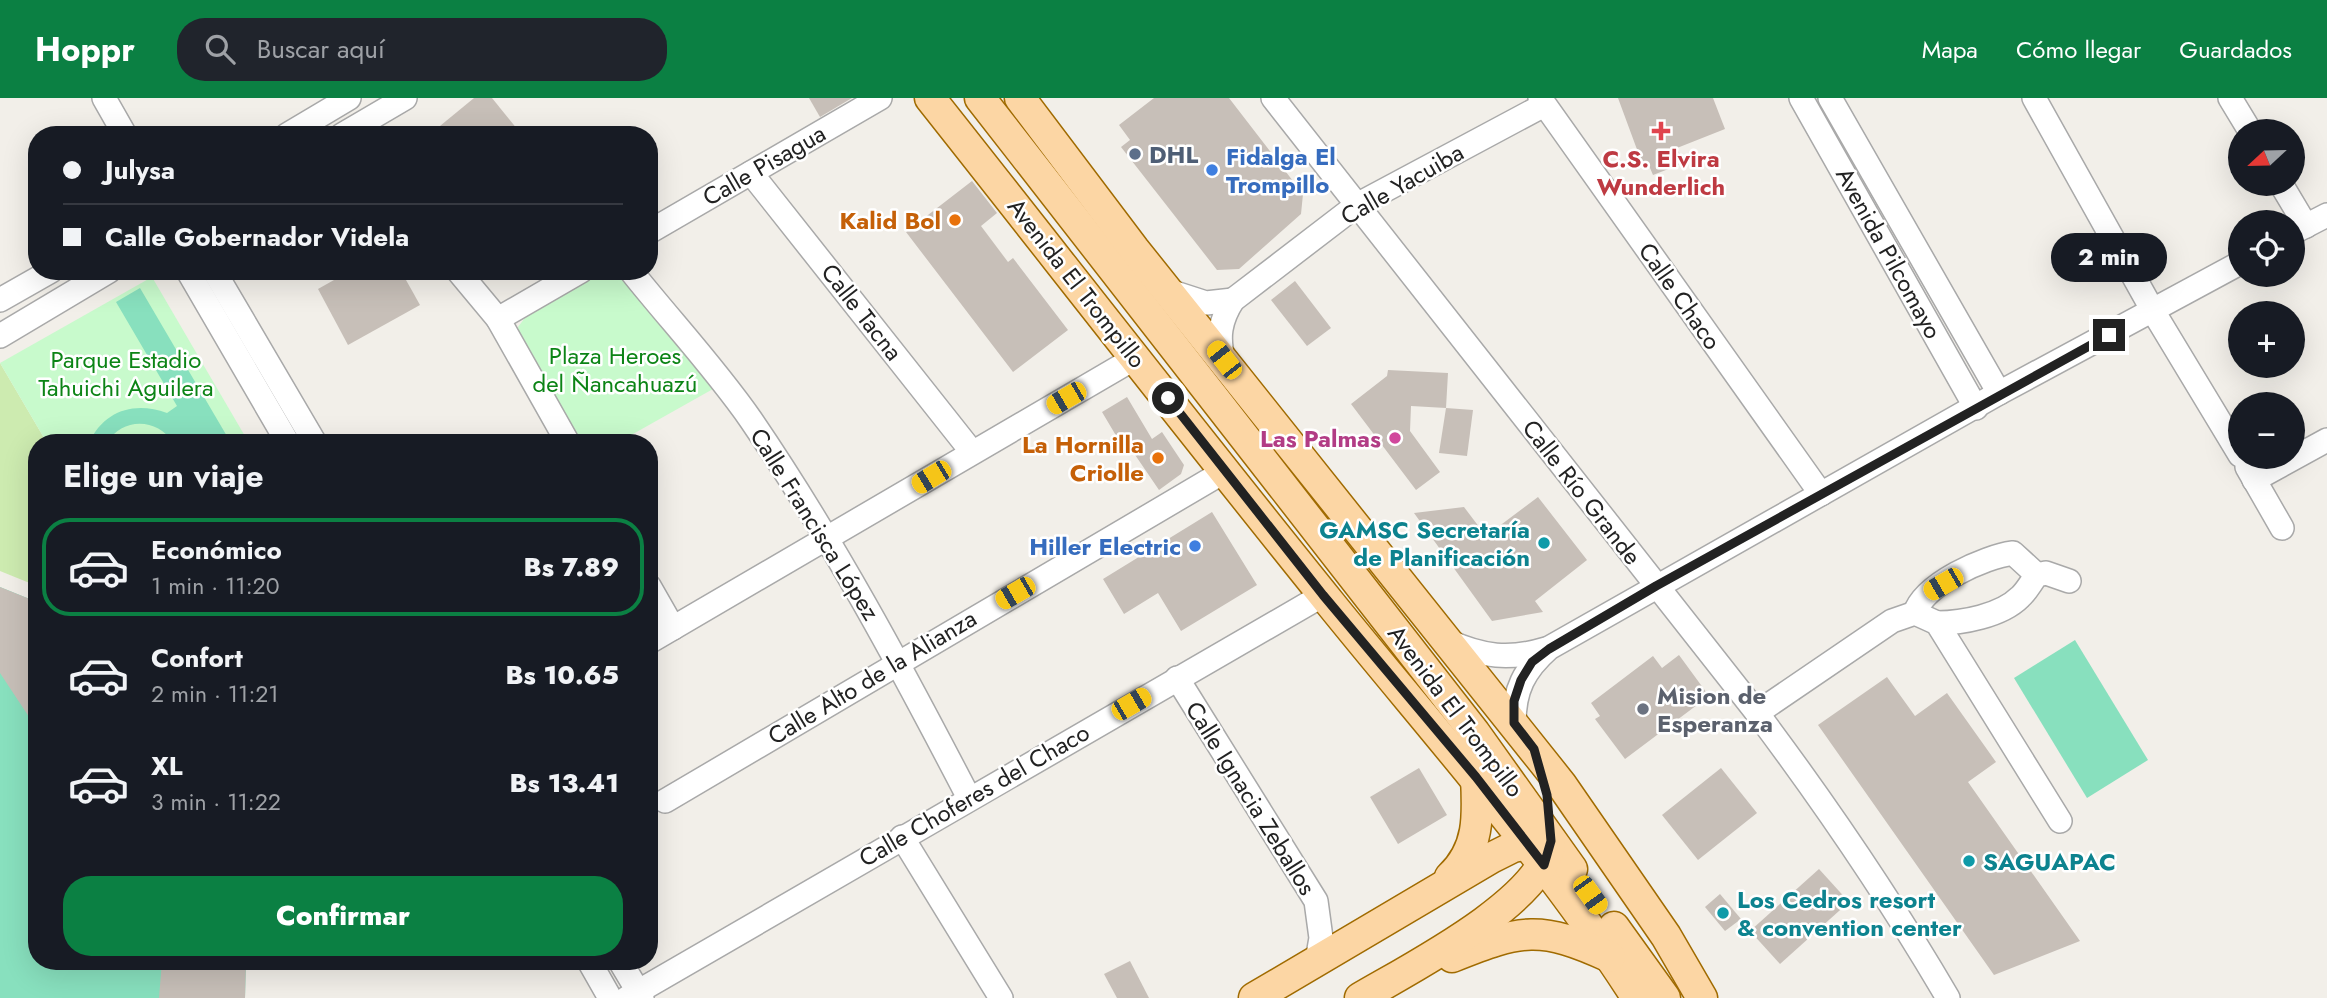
<!DOCTYPE html>
<html lang="es">
<head>
<meta charset="utf-8">
<style>
  body { margin:0; font-family:Jost,sans-serif; background:#20242c; color:#f1f3f6; height:100vh; display:flex; flex-direction:column; font-size:26px; white-space:nowrap }
  * { box-sizing:border-box; margin:0 }
  p { font-size:23px; color:#9ea1a6 }
  .icon { flex:none; width:38px; height:38px; fill:none; stroke:currentColor; stroke-width:2; stroke-linecap:round; stroke-linejoin:round }
  .map { position:relative; flex:1; overflow:hidden }
  .panel { position:absolute; left:28px; top:336px; width:630px; height:536px; display:flex; flex-direction:column; background:#171b24; border-radius:28px; box-shadow:0 7px 28px #0002 }
  .panel>* { flex:none }
  .top-card { position:absolute; left:28px; top:28px; width:630px; height:154px; border-radius:28px; box-shadow:0 7px 28px #0002; display:grid; align-content:center; height:154px; padding:0 35px; background:#171b24 }
  .needle { width:46px; rotate:248deg }
  .buttons { position:absolute; left:2228px; top:21px; display:grid; gap:14px }
  .buttons a { display:grid; place-items:center; width:77px; height:77px; border-radius:50%; background:#171b24; box-shadow:0 7px 28px #0002; font-size:35px }
  .end { position:absolute; width:32px; height:32px; margin:-16px; border:9px solid #222; background:#fff; box-shadow:0 0 0 4px #fff }
  .from { border-radius:50% }
  .bubble { position:absolute; height:49px; border-radius:24px; background:#171b24; box-shadow:0 7px 28px #0002; font-size:23px; font-weight:800; line-height:49px; text-align:center }
  .car { position:absolute; width:21px; height:42px; margin:-21px -10px; border-radius:9px; box-shadow:0 0 5px 2px #0007; background:linear-gradient(#f5c518 24%,#345 0 40%,#f5c518 0 76%,#345 0 86%,#f5c518 0) }
  .top-card b { display:flex; align-items:center; gap:24px; height:66px; font-size:26px }
  .top-card b+b { border-top:2px solid #363941 }
  .top-card i { width:18px; height:18px; background:#f1f3f6 }
  ul { padding:0; list-style:none }
  li { display:flex; align-items:center; gap:21px; height:98px; margin:0 14px 10px; padding:0 21px; border:4px solid transparent; border-radius:28px }
  li div { flex:1 }
  li b { display:block; font-size:26px }
  li em { font-style:normal; font-weight:800 }
  li.selected { border-color:#0b8043 }
  li>.icon { width:63px; height:63px; stroke-width:1.5 }
  h2 { padding:0 35px; font-size:32px; line-height:84px }
  .button { display:flex; gap:14px; margin-top:auto; padding:14px 35px }
  .button a { flex:1; height:80px; border-radius:28px; background:#0b8043; color:#fff; font-size:28px; font-weight:800; line-height:80px; text-align:center }
  header { display:flex; align-items:center; gap:42px; box-sizing:border-box; height:98px; padding:0 35px; background:#0b8043; color:#fff }
  header strong { font-size:33px }
  nav { display:flex; gap:38px; margin-inline-start:auto; font-size:24px }
  .search { width:490px; height:63px; background:#20242c; display:flex; align-items:center; gap:18px; box-sizing:border-box; padding:0 24px; border-radius:28px; color:#9ea1a6; font-size:26px }
  .map>svg:first-child { display:block }
  .grass { fill:#cdebb0 }
  .park { fill:#c8facc }
  .pitch { fill:#88e0be }
  .building { fill:#c7bfb8 }
  .lines { fill:none; stroke-linecap:round; stroke-linejoin:round }
  .minor-casing { stroke:#a9a9a9; stroke-width:26 }
  .major-casing { stroke:#a06b00; stroke-width:33 }
  .minor { stroke:#fff; stroke-width:23 }
  .major { stroke:#fcd6a4; stroke-width:30 }
  .route { stroke:#222; stroke-width:9 }
  .health-dot { fill:#e0444e; stroke:#fff; stroke-width:2.5 }
  .service-dot { fill:#5c6f8a; stroke:#fff; stroke-width:2.5 }
  .shop-dot { fill:#3f7fe0; stroke:#fff; stroke-width:2.5 }
  .food-dot { fill:#e8710a; stroke:#fff; stroke-width:2.5 }
  .hotel-dot { fill:#d1479c; stroke:#fff; stroke-width:2.5 }
  .culture-dot { fill:#0f9aa8; stroke:#fff; stroke-width:2.5 }
  .worship-dot { fill:#6b7280; stroke:#fff; stroke-width:2.5 }
  .labels { text-anchor:middle; dominant-baseline:central; stroke-width:5; stroke-linejoin:round; paint-order:stroke }
  .service-label { font-size:24px; font-weight:bold; fill:#4e5e75; stroke:#fff; text-anchor:start }
  .shop-label { font-size:24px; font-weight:bold; fill:#366cbe; stroke:#fff; text-anchor:start }
  .health-label { font-size:24px; font-weight:bold; fill:#be3a42; stroke:#fff }
  .street-label { font-size:24px; fill:#222; stroke:#fff }
  .food-label { font-size:24px; font-weight:bold; fill:#c56008; stroke:#fff; text-anchor:end }
  .park-label { font-size:24px; fill:#0c8416; stroke:#fff }
  .hotel-label { font-size:24px; font-weight:bold; fill:#b23c85; stroke:#fff; text-anchor:end }
  .culture-label { font-size:24px; font-weight:bold; fill:#0d838f; stroke:#fff; text-anchor:start }
  .worship-label { font-size:24px; font-weight:bold; fill:#5b616d; stroke:#fff; text-anchor:start }
</style>
</head>
<body>
<header>
<strong>Hoppr</strong>
<div class="search"><svg class="icon" aria-label="search" viewBox="0 0 24 24"><circle cx="10" cy="10" r="6"/><path d="M15 15l6 6"/></svg>Buscar aquí</div>
<nav><a>Mapa</a><a>Cómo llegar</a><a>Guardados</a></nav>
</header>
<div class="map">
<svg width="2327" height="900" viewBox="0 0 2327 900">
  <rect width="100%" height="100%" fill="#f2efe9"/>
  <path class="grass" d="M0 265 47 345H37V488L0 473Z"/>
  <g class="park">
    <path d="M605 173 626 175 713 291 617 345H583L521 244 518 229 527 217Z"/>
    <path d="M152 179 249 345H47L0 265Z"/>
  </g>
  <g class="pitch">
    <path d="M140 190 231 345H173C158 320 122 319 107 345H89C104 312 135 303 167 315L177 308 116 204Z"/>
    <path d="M0 489 37 504V863H246L245 900H0Z"/>
    <path d="M2075 542 2148 662 2087 700 2014 580Z"/>
  </g>
  <g class="building">
    <path d="M474 0H492L522 37H429Z"/>
    <path d="M809 0H852L820 19Z"/>
    <path d="M1154 0H1229L1303 96 1301 116 1239 171 1217 172 1121 49 1130 42 1119 27Z"/>
    <path d="M1618 0H1713L1725 31 1677 50 1684 65 1653 77 1647 63 1642 65Z"/>
    <path d="M972 83 997 115 981 128 1008 164 1013 160 1068 232 1013 274 906 134Z"/>
    <path d="M350 173H401L420 207 348 247 318 191Z"/>
    <path d="M1295 183 1331 230 1307 248 1271 202Z"/>
    <path d="M1388 272 1448 275 1446 310 1411 308 1410 333 1440 374 1416 392 1351 306 1387 278Z"/>
    <path d="M1127 299 1152 341 1162 334 1184 367 1181 376 1159 392 1129 348 1124 351 1102 314Z"/>
    <path d="M1446 310 1473 312 1467 358 1439 355Z"/>
    <path d="M1538 399 1587 462 1535 503 1543 514 1492 523 1414 415 1464 409 1486 438Z"/>
    <path d="M1212 414 1257 487 1181 533 1158 495 1124 516 1103 481Z"/>
    <path d="M0 489 37 504V631L0 575Z"/>
    <path d="M1679 557 1709 598 1625 661 1595 621 1600 618 1591 605 1653 558 1662 570Z"/>
    <path d="M1887 579 1915 618 1947 595 1996 664 1968 684 2080 843 1994 877 1818 627Z"/>
    <path d="M1419 670 1447 717 1398 746 1370 699Z"/>
    <path d="M1721 670 1757 715 1698 762 1662 717Z"/>
    <path d="M1819 771 1849 804 1780 866 1750 833Z"/>
    <path d="M1720 796 1741 821 1725 833 1705 809Z"/>
    <path d="M162 863H246L245 900H159Z"/>
    <path d="M1130 863 1149 900H1117L1104 876Z"/>
  </g>
  <g class="lines">
    <defs>
      <g id="minor">
        <path d="M104 0 125 37"/>
        <path d="M1273 0 1757 615C1826 707 1890 801 1948 900"/>
        <path d="M1540 0 1821 396"/>
        <path d="M1801 0 1976 310"/>
        <path d="M1830 0 1999 295"/>
        <path d="M2034 0 2153 213 2240 357"/>
        <path d="M2230 0 2250 33"/>
        <path d="M287 37 349 0"/>
        <path d="M342 37 405 0"/>
        <path d="M751 75 972 354"/>
        <path d="M2281 86 2306 128"/>
        <path d="M649 134 880 0"/>
        <path d="M2292 135 2327 117"/>
        <path d="M188 173 288 345"/>
        <path d="M214 173 315 345"/>
        <path d="M458 173 498 221 568 345"/>
        <path d="M631 173C670 222 715 270 751 322 833 442 902 571 969 700"/>
        <path d="M1169 193 1206 205 1233 202"/>
        <path d="M0 202 51 173"/>
        <path d="M498 221 581 173"/>
        <path d="M0 238 109 173"/>
        <path d="M1224 263C1217 240 1220 222 1233 202L1357 107 1544 7"/>
        <path d="M2247 369 2282 430"/>
        <path d="M2254 382 2327 342"/>
        <path d="M649 488 673 530"/>
        <path d="M1915 515C1924 486 1984 459 2013 455L2037 477"/>
        <path d="M1937 525C1962 525 2001 518 2020 499 2027 493 2031 484 2037 477L2046 475 2069 483"/>
        <path d="M1448 543C1482 559 1510 562 1546 551"/>
        <path d="M649 544 1135 260"/>
        <path d="M1177 580 1316 803 1321 840 1317 863"/>
        <path d="M1757 615 1892 523 1915 515 1937 525 2060 723"/>
        <path d="M1514 625C1514 592 1524 572 1549 550L1999 295 2240 165"/>
        <path d="M665 703 1225 373"/>
        <path d="M902 739 1001 900"/>
        <path d="M589 863 610 900"/>
        <path d="M620 863 642 900"/>
        <path d="M627 900 1323 497"/>
      </g>
      <g id="major">
        <path d="M930 0C1063 168 1195 338 1330 505 1435 635 1547 759 1637 900"/>
        <path d="M980 0 1475 635 1572 771"/>
        <path d="M1020 0 1134 151 1561 686 1666 838 1702 900"/>
        <path d="M1450 779C1480 751 1478 717 1476 679"/>
        <path d="M1614 829 1665 900"/>
        <path d="M1452 859C1522 831 1540 827 1610 859"/>
        <path d="M1254 900 1491 760 1513 749 1544 743"/>
        <path d="M1360 900C1411 870 1537 806 1550 748"/>
      </g>
    </defs>
    <use href="#minor" class="minor-casing"/>
    <use href="#major" class="major-casing"/>
    <use href="#minor" class="minor"/>
    <use href="#major" class="major"/>
  </g>
  <g class="lines">
    <path class="route" d="M1168 300 1323 497 1476 679 1544 767 1551 743 1547 697 1534 651 1514 625V603L1521 582 1532 564 1549 551 1656 488 2109 237"/>
  </g>
  <path class="health-dot" d="M1657.5 22.5h7v7h7v7h-7v7h-7v-7h-7v-7h7z"/>
  <circle class="service-dot" cx="1135" cy="56" r="7"/>
  <g class="shop-dot">
    <circle cx="1212" cy="72" r="7"/>
    <circle cx="1195" cy="448" r="7"/>
  </g>
  <g class="food-dot">
    <circle cx="955" cy="122" r="7"/>
    <circle cx="1158" cy="360" r="7"/>
  </g>
  <circle class="hotel-dot" cx="1395" cy="340" r="7"/>
  <g class="culture-dot">
    <circle cx="1544" cy="445" r="7"/>
    <circle cx="1969" cy="763" r="7"/>
    <circle cx="1723" cy="815" r="7"/>
  </g>
  <circle class="worship-dot" cx="1643" cy="611" r="7"/>
  <g class="labels">
    <g class="service-label">
      <text x="1149" y="56">DHL</text>
    </g>
    <g class="shop-label">
      <text x="1226" y="58">Fidalga El<tspan x="1226" dy="28">Trompillo</tspan></text>
      <text x="1181" y="448" text-anchor="end">Hiller Electric</text>
    </g>
    <g class="health-label">
      <text x="1661" y="60">C.S. Elvira<tspan x="1661" dy="28">Wunderlich</tspan></text>
    </g>
    <g class="street-label">
      <text transform="translate(764 67) rotate(-30)">Calle Pisagua</text>
      <text transform="translate(1402 86) rotate(-30)">Calle Yacuiba</text>
      <text transform="translate(1889 155) rotate(61)">Avenida Pilcomayo</text>
      <text transform="translate(1077 185) rotate(52)">Avenida El Trompillo</text>
      <text transform="translate(1680 198) rotate(55)">Calle Chaco</text>
      <text transform="translate(862 214) rotate(52)">Calle Tacna</text>
      <text transform="translate(1582 394) rotate(52)">Calle Río Grande</text>
      <text transform="translate(815 426) rotate(58)">Calle Francisca López</text>
      <text transform="translate(872 579) rotate(-31)">Calle Alto de la Alianza</text>
      <text transform="translate(1456 613) rotate(53)">Avenida El Trompillo</text>
      <text transform="translate(974 697) rotate(-30)">Calle Choferes del Chaco</text>
      <text transform="translate(1251 700) rotate(58)">Calle Ignacia Zeballos</text>
    </g>
    <g class="food-label">
      <text x="941" y="122">Kalid Bol</text>
      <text x="1144" y="346">La Hornilla<tspan x="1144" dy="28">Criolle</tspan></text>
    </g>
    <g class="park-label">
      <text x="615" y="257">Plaza Heroes<tspan x="615" dy="28">del Ñancahuazú</tspan></text>
      <text x="126" y="261">Parque Estadio<tspan x="126" dy="28">Tahuichi Aguilera</tspan></text>
    </g>
    <g class="hotel-label">
      <text x="1381" y="340">Las Palmas</text>
    </g>
    <g class="culture-label">
      <text x="1530" y="431" text-anchor="end">GAMSC Secretaría<tspan x="1530" dy="28">de Planificación</tspan></text>
      <text x="1983" y="763">SAGUAPAC</text>
      <text x="1737" y="801">Los Cedros resort<tspan x="1737" dy="28">&amp; convention center</tspan></text>
    </g>
    <g class="worship-label">
      <text x="1657" y="597">Mision de<tspan x="1657" dy="28">Esperanza</tspan></text>
    </g>
  </g>
</svg>
<div class="buttons">
<a><svg class="needle" viewBox="-14 -14 28 28"><path d="M0-13l5 13h-10z" fill="#e53935"/><path d="M0 13l5-13h-10z" fill="#9ea1a6"/></svg></a>
<a><svg class="icon" aria-label="locate" viewBox="0 0 24 24"><circle cx="12" cy="12" r="6"/><path d="M12 2v4M12 18v4M2 12h4M18 12h4"/></svg></a>
<a>+</a>
<a>−</a>
</div>
<i class="end from" style="left:1168px;top:300px"></i>
<i class="end" style="left:2109px;top:237px"></i>
<div class="bubble" style="left:2051px;top:135px;width:116px">2 min</div>
<i class="car" style="left:1224px;top:262px;rotate:322deg"></i>
<i class="car" style="left:1066px;top:300px;rotate:240deg"></i>
<i class="car" style="left:931px;top:379px;rotate:239deg"></i>
<i class="car" style="left:1943px;top:486px;rotate:240deg"></i>
<i class="car" style="left:1015px;top:495px;rotate:240deg"></i>
<i class="car" style="left:1131px;top:606px;rotate:60deg"></i>
<i class="car" style="left:1590px;top:797px;rotate:144deg"></i>
<div class="top-card">
<b><i class="from"></i>Julysa</b>
<b><i></i>Calle Gobernador Videla</b>
</div>
<section class="panel">
<h2>Elige un viaje</h2>
<ul>
<li class="selected"><svg class="icon" aria-label="car" viewBox="0 0 24 24"><path d="M5 17H2v-5l4-1 3-4h7l3 4 3 1v5h-3M9 17h6M6 11h13"/><circle cx="7" cy="17" r="2"/><circle cx="17" cy="17" r="2"/></svg><div><b>Económico</b><p>1 min · 11:20</p></div><em>Bs 7.89</em></li>
<li><svg class="icon" aria-label="car" viewBox="0 0 24 24"><path d="M5 17H2v-5l4-1 3-4h7l3 4 3 1v5h-3M9 17h6M6 11h13"/><circle cx="7" cy="17" r="2"/><circle cx="17" cy="17" r="2"/></svg><div><b>Confort</b><p>2 min · 11:21</p></div><em>Bs 10.65</em></li>
<li><svg class="icon" aria-label="car" viewBox="0 0 24 24"><path d="M5 17H2v-5l4-1 3-4h7l3 4 3 1v5h-3M9 17h6M6 11h13"/><circle cx="7" cy="17" r="2"/><circle cx="17" cy="17" r="2"/></svg><div><b>XL</b><p>3 min · 11:22</p></div><em>Bs 13.41</em></li>
</ul>
<div class="button"><a>Confirmar</a></div>
</section>
</div>
</body>
</html>
